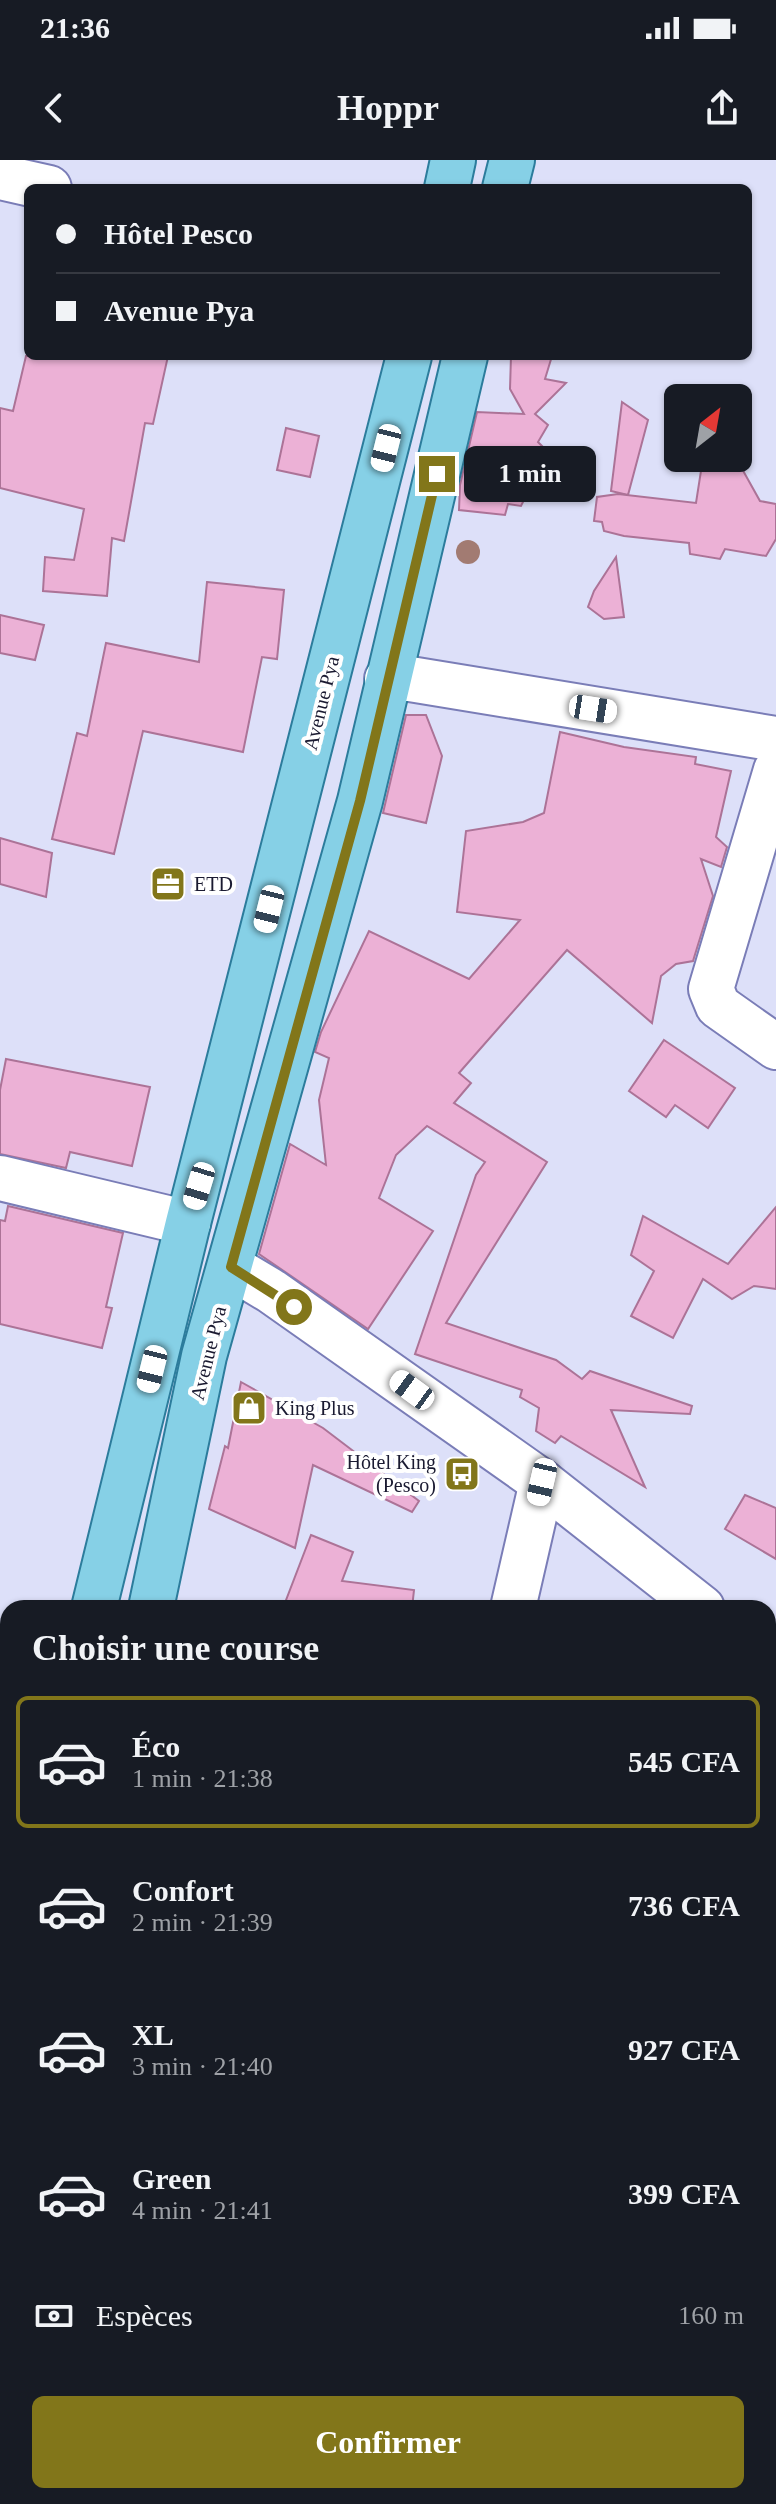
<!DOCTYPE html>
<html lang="fr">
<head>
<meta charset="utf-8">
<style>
  body { margin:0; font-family:"Times New Roman",serif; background:#242831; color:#f1f3f6; height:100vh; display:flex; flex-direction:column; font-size:30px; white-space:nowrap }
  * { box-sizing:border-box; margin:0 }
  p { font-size:26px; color:#9ea1a6 }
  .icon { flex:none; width:44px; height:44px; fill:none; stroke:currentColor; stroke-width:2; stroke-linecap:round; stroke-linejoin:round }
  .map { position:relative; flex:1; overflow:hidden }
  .panel { position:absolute; left:0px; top:1440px; width:776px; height:904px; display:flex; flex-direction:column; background:#171b24; border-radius:24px 24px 0 0; box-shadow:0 2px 6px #0004 }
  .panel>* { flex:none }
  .banner { position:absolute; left:24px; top:24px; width:728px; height:176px; border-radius:12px; box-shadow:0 2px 6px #0004; display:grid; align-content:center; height:176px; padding:0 32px; background:#171b24 }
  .needle { width:52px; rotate:31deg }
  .controls { position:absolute; left:664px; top:224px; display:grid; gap:16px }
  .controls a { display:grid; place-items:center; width:88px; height:88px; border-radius:12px; background:#171b24; box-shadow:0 2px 6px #0004; font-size:40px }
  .end { position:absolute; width:36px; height:36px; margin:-18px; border:10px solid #82761a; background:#fff; box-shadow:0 0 0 4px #fff }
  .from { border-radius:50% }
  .bubble { position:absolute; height:56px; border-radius:12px; background:#171b24; box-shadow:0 2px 6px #0004; font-size:26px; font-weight:700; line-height:56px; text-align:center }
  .car { position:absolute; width:24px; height:48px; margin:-24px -12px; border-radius:10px; box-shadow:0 0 6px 2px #0007; background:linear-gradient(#fff 24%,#345 0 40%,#fff 0 76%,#345 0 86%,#fff 0) }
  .banner b { display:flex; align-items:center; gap:28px; height:76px; font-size:30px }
  .banner b+b { border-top:2px solid #363941 }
  .banner i { width:20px; height:20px; background:#f1f3f6 }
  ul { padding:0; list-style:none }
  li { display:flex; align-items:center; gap:24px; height:132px; margin:0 16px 12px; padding:0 16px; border:4px solid transparent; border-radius:12px }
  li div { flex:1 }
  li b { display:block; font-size:30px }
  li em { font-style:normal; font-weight:700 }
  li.on { border-color:#82761a }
  li>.icon { width:72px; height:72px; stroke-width:1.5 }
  h2 { padding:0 32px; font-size:36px; line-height:96px }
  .pay { display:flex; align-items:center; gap:20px; height:88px; padding:0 32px; font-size:30px }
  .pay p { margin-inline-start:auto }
  .cta { display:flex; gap:16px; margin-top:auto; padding:16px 32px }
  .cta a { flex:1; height:92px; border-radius:12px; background:#82761a; color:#fff; font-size:32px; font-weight:700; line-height:92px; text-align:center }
  .status { display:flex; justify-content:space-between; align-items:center; height:56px; padding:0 40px; background:#171b24; direction:ltr }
  .status svg { height:22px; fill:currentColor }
  header { display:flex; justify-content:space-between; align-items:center; height:104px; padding:0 32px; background:#171b24; font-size:36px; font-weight:700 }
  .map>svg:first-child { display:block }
  .building { fill:#ecb1d6; stroke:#ac7397; stroke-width:2 }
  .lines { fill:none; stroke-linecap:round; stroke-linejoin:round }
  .minor-casing { stroke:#7a7db7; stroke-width:48 }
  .major-casing { stroke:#2c7c9c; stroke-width:48 }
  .minor { stroke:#fff; stroke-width:44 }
  .major { stroke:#86d0e6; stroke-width:44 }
  .tree { fill:#a27b72 }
  .route { stroke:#82761a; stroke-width:10 }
  .labels { text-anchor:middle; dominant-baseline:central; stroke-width:8; stroke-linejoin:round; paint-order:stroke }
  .street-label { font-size:20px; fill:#1a1a31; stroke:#fff }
  .poi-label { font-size:20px; fill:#1a1a31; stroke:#fff; text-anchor:start }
</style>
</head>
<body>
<div class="status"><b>21:36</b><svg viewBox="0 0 49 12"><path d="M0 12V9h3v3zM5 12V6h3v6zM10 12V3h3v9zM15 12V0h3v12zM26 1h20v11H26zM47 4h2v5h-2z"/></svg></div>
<header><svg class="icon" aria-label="back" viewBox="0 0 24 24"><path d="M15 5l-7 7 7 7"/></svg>Hoppr<svg class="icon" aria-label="share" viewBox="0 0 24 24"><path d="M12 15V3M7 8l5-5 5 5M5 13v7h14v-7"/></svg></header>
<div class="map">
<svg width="776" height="2344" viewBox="0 0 776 2344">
  <rect width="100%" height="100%" fill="#dde0f9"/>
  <g class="building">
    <path d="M26 196H168L153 264 145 263 124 381 112 378 107 436 43 431 45 397 74 400 84 349 0 328V248L13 251Z"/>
    <path d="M511 196H552L545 219 566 223 535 254 548 265 538 282 548 292 521 346 508 344 505 355 459 350 460 325 477 252 524 254 510 229Z"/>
    <path d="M622 242 648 260 628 335 611 331Z"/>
    <path d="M286 268 319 276 310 317 277 310Z"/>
    <path d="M703 298H736L760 341 776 344V379L766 396 725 389 720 399 690 394 689 383 624 376 604 371 602 362 594 361 597 337 618 334 696 343Z"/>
    <path d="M616 397 624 457 604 459 588 447 594 431Z"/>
    <path d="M207 422 284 430 277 499 262 497 243 592 143 571 114 694 52 679 77 573 87 576 106 483 199 502Z"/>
    <path d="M0 455 44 465 35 500 0 493Z"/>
    <path d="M406 555H426L442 596 426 663 383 653Z"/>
    <path d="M560 572 624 587 696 597 695 604 731 611 716 677 727 687 721 707 701 699 713 736 693 801 676 804 661 816 652 863 567 790 459 913 471 923 454 943 547 1002 446 1163 556 1200 582 1219 590 1211 692 1246 690 1254 611 1250 645 1327 561 1276 555 1283 536 1271 539 1248 520 1237 522 1230 415 1194 476 1015 485 1002 427 966 396 995 379 1038 433 1071 368 1169 259 1094 290 984 326 1005 319 940 329 898 315 892 321 872 369 771 469 819 520 760 457 752 466 671 523 662 544 653Z"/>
    <path d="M0 678 52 693 46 737 0 724Z"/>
    <path d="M664 880 735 928 708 968 675 945 666 957 629 931Z"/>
    <path d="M6 899 150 927 132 1006 70 992 66 1008 0 994V930Z"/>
    <path d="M8 1046 123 1073 106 1147 112 1148 102 1188 0 1164V1060L5 1061Z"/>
    <path d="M776 1047V1129L754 1126 732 1139 703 1119 673 1178 631 1156 654 1111 631 1095 643 1056 728 1104Z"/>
    <path d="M241 1222 323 1268 419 1341 412 1352 313 1305 295 1388 209 1349 225 1286 228 1288Z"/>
    <path d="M745 1335 776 1348V1399L725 1369Z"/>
    <path d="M311 1375 353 1392 342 1421 414 1430 412 1448H283Z"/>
  </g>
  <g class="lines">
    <defs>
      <g id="minor">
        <path d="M0 17 49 28"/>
        <path d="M387 519H410L776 579"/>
        <path d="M776 610 711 829 718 846 776 887"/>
        <path d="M0 1018 188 1063"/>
        <path d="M231 1107 271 1131 542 1322 702 1448"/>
        <path d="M513 1448 542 1322"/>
        <path d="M768 1491 776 1496"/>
        <path d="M768 2028 776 2008"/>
        <path d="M624 2336 638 2344"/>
        <path d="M312 2344 314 2336"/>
      </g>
      <g id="major">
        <path d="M447 28 453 0"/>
        <path d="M505 28 512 0"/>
        <path d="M94 1448 188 1063 409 196"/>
        <path d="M151 1448 204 1196 360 641 465 196"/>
        <path d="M0 1836 8 1804"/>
        <path d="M0 2115 8 2079"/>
      </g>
    </defs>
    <use href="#minor" class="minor-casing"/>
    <use href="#major" class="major-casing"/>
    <use href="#minor" class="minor"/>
    <use href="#major" class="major"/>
  </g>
  <circle class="tree" cx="468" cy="392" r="12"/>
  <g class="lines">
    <path class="route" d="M294 1147 231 1107 360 641 437 314"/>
  </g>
  <defs>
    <symbol id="office-square" viewBox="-11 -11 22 22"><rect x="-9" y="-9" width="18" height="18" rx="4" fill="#82761a" stroke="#fff"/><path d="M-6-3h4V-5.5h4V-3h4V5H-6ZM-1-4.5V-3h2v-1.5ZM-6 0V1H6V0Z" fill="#fff"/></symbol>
    <symbol id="shop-square" viewBox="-11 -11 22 22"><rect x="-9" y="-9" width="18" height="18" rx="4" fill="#82761a" stroke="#fff"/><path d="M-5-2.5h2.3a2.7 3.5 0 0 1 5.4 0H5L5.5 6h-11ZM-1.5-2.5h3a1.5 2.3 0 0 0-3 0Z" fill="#fff"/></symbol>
    <symbol id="bus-square" viewBox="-11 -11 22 22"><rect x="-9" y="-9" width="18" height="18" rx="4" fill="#82761a" stroke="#fff"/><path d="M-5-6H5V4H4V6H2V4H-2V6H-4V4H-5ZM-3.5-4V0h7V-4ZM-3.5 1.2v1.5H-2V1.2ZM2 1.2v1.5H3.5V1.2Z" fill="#fff"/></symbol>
  </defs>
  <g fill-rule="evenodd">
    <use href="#office-square" x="148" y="704" width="40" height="40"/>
    <use href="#shop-square" x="229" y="1228" width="40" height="40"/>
    <use href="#bus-square" x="442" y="1294" width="40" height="40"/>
  </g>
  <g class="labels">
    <g class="street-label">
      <text transform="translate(321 543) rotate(-76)">Avenue Pya</text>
      <text transform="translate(208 1193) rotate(-76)">Avenue Pya</text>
    </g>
    <g class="poi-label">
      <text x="194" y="724">ETD</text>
      <text x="275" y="1248">King Plus</text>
      <text x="436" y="1302" text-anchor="end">Hôtel King<tspan x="436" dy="23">(Pesco)</tspan></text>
    </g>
  </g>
</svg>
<div class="controls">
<a><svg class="needle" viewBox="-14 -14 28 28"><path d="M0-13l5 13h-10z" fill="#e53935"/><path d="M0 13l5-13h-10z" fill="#9ea1a6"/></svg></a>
</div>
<i class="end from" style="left:294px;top:1147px"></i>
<i class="end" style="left:437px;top:314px"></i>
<div class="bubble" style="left:464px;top:286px;width:132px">1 min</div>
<i class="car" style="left:386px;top:288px;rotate:194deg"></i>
<i class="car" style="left:593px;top:549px;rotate:99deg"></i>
<i class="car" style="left:269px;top:749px;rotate:194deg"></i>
<i class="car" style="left:199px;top:1026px;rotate:197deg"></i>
<i class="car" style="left:152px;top:1209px;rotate:194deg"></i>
<i class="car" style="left:412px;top:1230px;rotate:306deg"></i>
<i class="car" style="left:542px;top:1322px;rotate:193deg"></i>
<div class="banner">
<b><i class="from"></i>Hôtel Pesco</b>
<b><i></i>Avenue Pya</b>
</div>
<section class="panel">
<h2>Choisir une course</h2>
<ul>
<li class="on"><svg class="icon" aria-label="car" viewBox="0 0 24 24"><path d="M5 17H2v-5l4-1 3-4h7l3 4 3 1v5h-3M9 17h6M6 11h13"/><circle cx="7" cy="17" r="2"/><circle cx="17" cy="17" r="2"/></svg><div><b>Éco</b><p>1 min · 21:38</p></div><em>545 CFA</em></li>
<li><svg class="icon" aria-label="car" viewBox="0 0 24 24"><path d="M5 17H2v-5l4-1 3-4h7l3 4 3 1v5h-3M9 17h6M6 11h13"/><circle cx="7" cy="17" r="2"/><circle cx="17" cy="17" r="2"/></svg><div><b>Confort</b><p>2 min · 21:39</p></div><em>736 CFA</em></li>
<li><svg class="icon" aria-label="car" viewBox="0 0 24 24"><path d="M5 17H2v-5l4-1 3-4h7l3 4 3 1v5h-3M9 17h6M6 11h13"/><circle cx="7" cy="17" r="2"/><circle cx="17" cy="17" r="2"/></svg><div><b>XL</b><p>3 min · 21:40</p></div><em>927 CFA</em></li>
<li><svg class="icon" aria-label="car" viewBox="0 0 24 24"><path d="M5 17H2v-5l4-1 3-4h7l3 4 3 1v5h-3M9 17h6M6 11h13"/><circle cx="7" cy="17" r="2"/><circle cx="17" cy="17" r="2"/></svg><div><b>Green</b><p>4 min · 21:41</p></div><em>399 CFA</em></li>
</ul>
<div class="pay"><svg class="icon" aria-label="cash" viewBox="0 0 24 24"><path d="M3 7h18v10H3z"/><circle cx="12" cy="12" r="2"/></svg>Espèces<p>160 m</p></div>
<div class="cta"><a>Confirmer</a></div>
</section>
</div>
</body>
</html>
